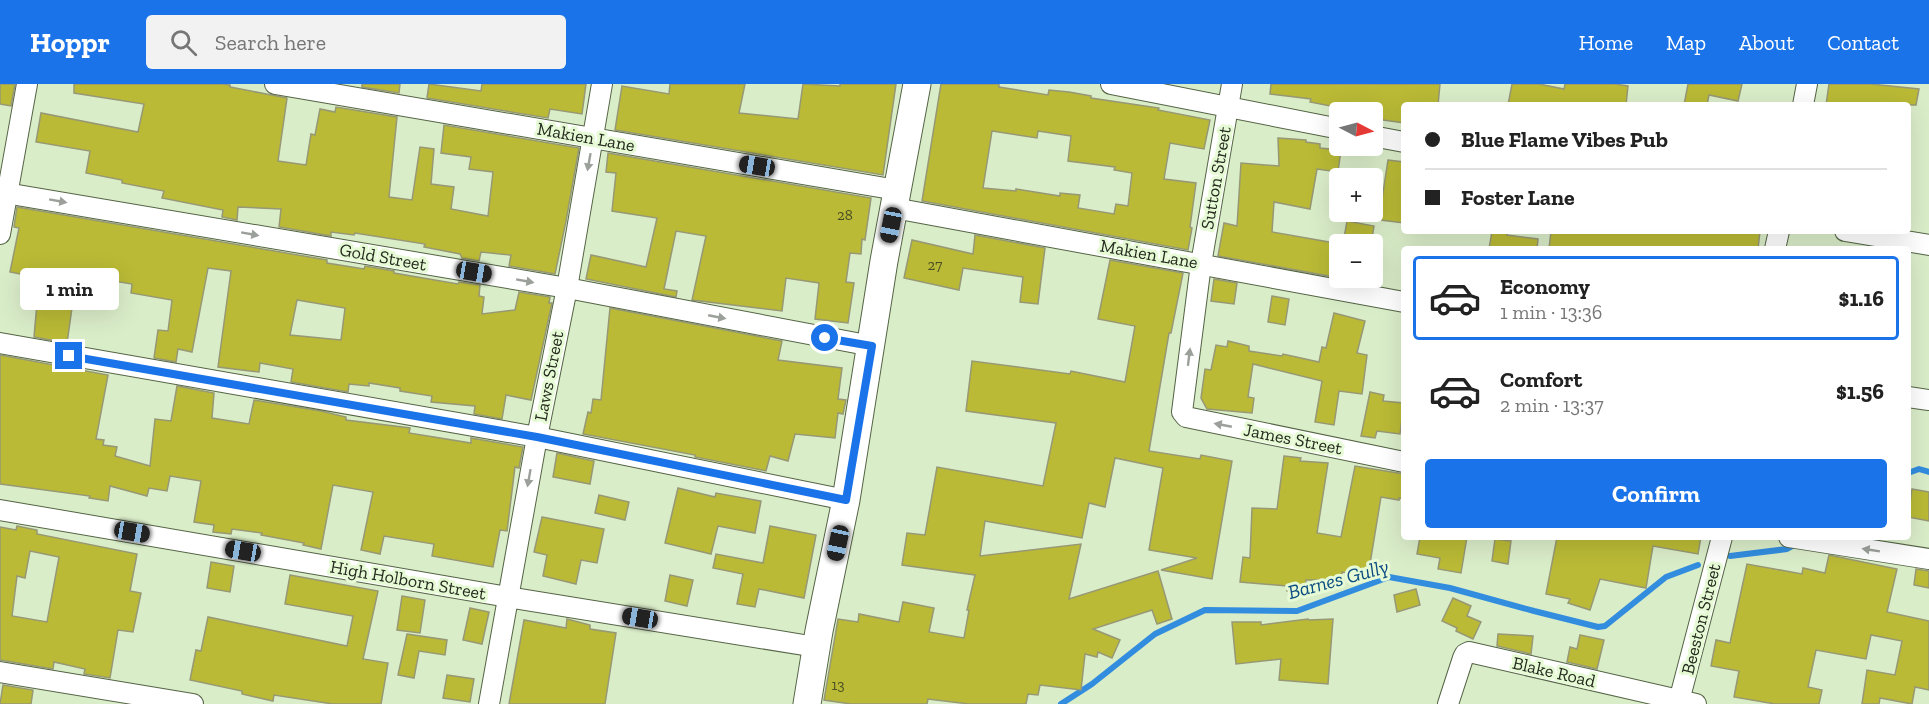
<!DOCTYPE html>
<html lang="en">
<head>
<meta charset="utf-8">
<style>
  body { margin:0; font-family:"Zilla Slab",serif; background:#f2f2f2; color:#222; height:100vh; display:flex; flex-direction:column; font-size:22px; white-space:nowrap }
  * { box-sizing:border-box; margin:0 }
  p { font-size:20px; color:#767676 }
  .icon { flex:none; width:33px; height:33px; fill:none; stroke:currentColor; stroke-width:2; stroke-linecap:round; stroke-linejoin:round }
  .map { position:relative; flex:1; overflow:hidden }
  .sheet { position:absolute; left:1401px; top:162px; width:510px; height:294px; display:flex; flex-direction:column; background:#fff; border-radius:6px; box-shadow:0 6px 24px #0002 }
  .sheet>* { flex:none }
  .guide { position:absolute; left:1401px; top:18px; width:510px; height:132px; border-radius:6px; box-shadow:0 6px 24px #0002; display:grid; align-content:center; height:132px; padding:0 24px; background:#fff }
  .needle { width:39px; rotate:96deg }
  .tools { position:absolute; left:1329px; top:18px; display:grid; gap:12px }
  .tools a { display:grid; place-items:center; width:54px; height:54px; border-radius:6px; background:#fff; box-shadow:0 6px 24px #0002; font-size:30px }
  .end { position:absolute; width:27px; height:27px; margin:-14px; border:8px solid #1a73e8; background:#fff; box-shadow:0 0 0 3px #fff }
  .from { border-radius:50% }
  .bubble { position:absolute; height:42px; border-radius:6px; background:#fff; box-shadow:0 6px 24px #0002; font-size:20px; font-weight:800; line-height:42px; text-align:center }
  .car { position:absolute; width:18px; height:36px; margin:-18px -9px; border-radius:8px; box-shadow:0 0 4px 2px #0007; background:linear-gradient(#222 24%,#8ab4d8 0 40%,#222 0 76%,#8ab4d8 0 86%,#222 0) }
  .guide b { display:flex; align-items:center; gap:21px; height:57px; font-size:22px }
  .guide b+b { border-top:2px solid #e0e0e0 }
  .guide i { width:15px; height:15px; background:#222 }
  ul { padding:10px 0 0; list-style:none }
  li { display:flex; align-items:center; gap:18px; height:84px; margin:0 12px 9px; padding:0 12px; border:3px solid transparent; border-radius:6px }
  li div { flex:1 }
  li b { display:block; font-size:22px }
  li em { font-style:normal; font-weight:800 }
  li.current { border-color:#1a73e8 }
  li>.icon { width:54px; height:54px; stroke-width:1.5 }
  .button { display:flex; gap:12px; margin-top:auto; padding:12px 24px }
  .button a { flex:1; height:69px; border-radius:6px; background:#1a73e8; color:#fff; font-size:24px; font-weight:800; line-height:69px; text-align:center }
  header { display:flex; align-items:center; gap:36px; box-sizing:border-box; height:84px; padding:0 30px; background:#1a73e8; color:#fff }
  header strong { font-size:28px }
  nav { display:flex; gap:33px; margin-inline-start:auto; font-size:21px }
  .search { width:420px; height:54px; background:#f2f2f2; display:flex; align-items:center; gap:15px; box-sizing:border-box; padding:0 21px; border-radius:6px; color:#767676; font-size:22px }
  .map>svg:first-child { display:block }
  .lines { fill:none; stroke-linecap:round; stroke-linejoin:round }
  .stream { stroke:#328dde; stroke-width:6 }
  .building { fill:#baba36; stroke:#979874; stroke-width:1.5; fill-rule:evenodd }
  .street-casing { stroke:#546445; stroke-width:22 }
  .secondary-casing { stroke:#546445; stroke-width:29 }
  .street { stroke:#fff; stroke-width:20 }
  .secondary { stroke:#fff; stroke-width:27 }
  .oneway { fill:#9ca09a }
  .route { stroke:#1a73e8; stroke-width:8 }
  .labels { text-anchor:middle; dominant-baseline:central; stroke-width:6; stroke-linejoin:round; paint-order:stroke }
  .number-label { font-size:15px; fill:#4a4f24 }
  .street-label { font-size:18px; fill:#242b1e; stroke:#e7fad6 }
  .water-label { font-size:20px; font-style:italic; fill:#0a4b80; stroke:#e7fad6 }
</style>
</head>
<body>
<header>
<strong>Hoppr</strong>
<div class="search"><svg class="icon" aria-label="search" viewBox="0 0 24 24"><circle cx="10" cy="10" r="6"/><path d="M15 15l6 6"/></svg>Search here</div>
<nav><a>Home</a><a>Map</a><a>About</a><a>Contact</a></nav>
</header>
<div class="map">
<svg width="1929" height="620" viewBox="0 0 1929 620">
  <rect width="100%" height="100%" fill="#daedc9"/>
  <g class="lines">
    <g class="stream">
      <path d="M1908 389 1919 385 1929 388"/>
      <path d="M1730 472 1787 465 1796 460"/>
      <path d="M1061 620 1092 600 1155 550 1205 526 1297 527 1389 493 1450 504 1534 527 1598 543 1605 542 1666 493 1698 481"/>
    </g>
  </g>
  <g class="building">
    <path d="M0 0H15L11 22 0 20Z"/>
    <path d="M74 0H222L230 1V3L287 14 278 77 306 81 311 50 315 51 320 25 335 28 336 23 397 33 389 113 412 116 420 63 434 65 431 100 454 103 451 125 488 132 493 88 469 85 471 73 441 69 444 41 579 64 566 137 555 190 509 182 511 171 481 168 479 177 462 174 460 170 424 163 425 160 355 149 354 151 331 148V152L279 143 281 125 238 123 237 136 222 133 223 126 162 114 164 107 122 99V96L86 89 90 67 36 58 41 29 138 48 144 20 74 9Z"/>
    <path d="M362 0H400L399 9 362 3Z"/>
    <path d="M429 0 481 7 482 0H586L582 30 550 25 548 34 427 14Z"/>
    <path d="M670 0H745L739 29 798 35 803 0 840 2V0H896L883 91 615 46 622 2 669 10Z"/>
    <path d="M941 0H999V3L1048 11 1049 6 1069 8 1091 12V14L1159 24 1158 26 1210 36 1204 65 1170 59 1164 95 1196 99 1190 143 1192 144 1188 166 922 117ZM992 47 1037 54 1038 47 1071 52 1068 77 1115 83 1114 86 1132 89 1128 122 1116 120 1114 130 1078 124 1080 111 1060 109V112L1016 105V107L983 104Z"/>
    <path d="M1271 0H1440L1438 21H1404V39L1376 35 1377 28H1351V26L1310 18 1311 15 1270 10Z"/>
    <path d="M1512 0H1539L1564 5 1565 0H1615L1628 2 1626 21H1508Z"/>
    <path d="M1688 0H1742L1738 17 1709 11 1707 21H1684Z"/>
    <path d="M1829 0H1871L1919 5 1916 21H1826Z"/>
    <path d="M1278 54 1306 56V58L1320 60V64L1341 66 1338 88 1317 85 1310 125 1274 118 1272 148 1340 160V194L1218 172 1224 139 1237 142 1241 79 1279 82Z"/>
    <path d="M608 69 871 114 865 156 862 155 861 170 850 169 846 198 854 199 848 239 815 235 819 199 786 194 782 227 692 216 706 152 676 147 664 205 677 207 676 213 586 195 591 171 646 183 657 134 612 127 616 89 606 88Z"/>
    <path d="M1388 76 1404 78V139L1372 135 1375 114 1382 115Z"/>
    <path d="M17 123 327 176V179L364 185 365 182 394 187V189L458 200 459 198 480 201 479 212 484 213 482 230 515 226 519 208 550 213 549 219H552L531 316 506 311 502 335 474 330 475 322 431 318 432 312 400 307V304L369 299V302L349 300 348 308 291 298 293 285 260 279 259 288 218 283 231 187 208 184 192 268 178 265 176 278 154 274 158 246 168 247 172 216 131 209 132 200 102 195 100 208 75 203 67 259 34 253 37 219 55 221 59 191H25L10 188 19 144 14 143ZM297 216 345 224 341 256 290 251Z"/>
    <path d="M1347 137 1374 142 1371 160H1343Z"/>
    <path d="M1492 147H1508L1507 151 1538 155 1537 165H1489Z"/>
    <path d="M1551 147H1760L1758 165H1549Z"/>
    <path d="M975 151 1045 164 1038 220 1020 218 1023 193 963 184 959 206 904 194 912 156 973 170Z"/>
    <path d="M1110 176 1183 189 1171 249H1169L1149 367 1200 375 1201 371 1232 377 1212 495 1161 486 1197 474 1149 466 1163 384 1115 374 1105 423 1089 419 1082 454 985 437 980 472 1081 460 1069 515 1158 487 1172 535 1157 540 1152 526 1093 545 1120 556 1112 574 1098 568 1097 573 1085 570 1081 606 1040 601 1038 611 1028 610 1026 620H969L928 615 927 620H851L824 616 838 535 858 538 859 530 899 538 903 518 934 524 929 548 964 554 969 526H967L975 491 902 481 907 449 925 451 937 383 1043 402 1056 339 966 327 972 277 1070 290 1071 287 1125 298 1135 242 1098 235Z"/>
    <path d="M1214 195 1237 199 1234 220 1211 217Z"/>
    <path d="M1272 212 1289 215 1285 241 1268 238Z"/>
    <path d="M610 224 782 257 778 276 842 284 838 315 846 316 843 330 838 329 835 354 795 350 788 377 770 372 766 387 695 373V371L583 350 588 328 591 329 593 315 601 316Z"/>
    <path d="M1334 229 1365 237 1357 269 1367 271 1362 310 1339 307 1334 341 1315 338 1322 297 1253 280 1248 313 1254 314 1252 329 1207 325 1201 314 1205 285 1211 286 1216 261 1227 263 1228 257 1249 262V267L1282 272 1283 270 1319 278 1322 263 1326 264Z"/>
    <path d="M0 271 108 291 96 355 104 356 103 361 117 363 115 372 150 382 155 335 171 337 177 302 214 309 212 334 249 340 254 316 321 327 346 333V336L410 344 409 349 471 359V354L523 363 519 384 515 383 507 447 500 446 493 483 432 472 434 460 384 452 380 470 361 466 373 408 333 401 321 465 303 461 304 459 261 451 262 449 232 445 231 450 213 448 214 441 194 438 201 397 170 392 167 407 149 404 147 412 110 402 108 417 89 414 90 412 0 400Z"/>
    <path d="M1370 308 1384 311 1383 317 1404 319 1400 350 1377 347 1375 354 1361 352Z"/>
    <path d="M557 369 594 377 590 400 553 393Z"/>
    <path d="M1284 372 1301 374 1300 377 1328 379 1317 449 1341 453 1355 382 1404 390V415L1399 414V416L1381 413 1368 492 1342 488V496H1306L1305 509 1287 507V502L1240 498 1243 473 1250 474 1252 424 1277 425Z"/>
    <path d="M678 404 715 413 716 409 761 417 755 449 718 442 711 470 665 459Z"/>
    <path d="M1912 405 1929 408V437L1908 433Z"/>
    <path d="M599 411 629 418 625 436 595 429Z"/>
    <path d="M542 433 604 445 597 479 581 476 576 500 543 492 547 471 534 468Z"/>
    <path d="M17 442 37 446V450L137 470 130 507 141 509 133 548 118 546 110 594 84 590 85 585 54 578 53 585 0 576V443L16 446ZM30 467 59 473 47 538 12 532 17 492 25 494Z"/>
    <path d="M770 442 816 451 804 514 759 505 755 523 737 520 743 490 713 484 716 470 763 479Z"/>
    <path d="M1420 453H1467L1461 489 1438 485 1440 474 1417 470Z"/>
    <path d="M1557 453H1701L1698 470 1653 462 1646 504 1600 495 1590 526 1568 519 1570 515 1546 510Z"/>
    <path d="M1495 455 1511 457 1508 480 1492 477Z"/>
    <path d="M1829 471 1897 485 1887 528 1929 537V606L1915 603 1912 620 1880 614 1879 620H1862L1867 586 1895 591 1902 557 1871 551 1866 575 1816 566 1808 603 1822 606 1819 620H1775L1734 613 1739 587 1711 582 1716 556 1730 559 1747 480 1802 490 1803 484 1825 489Z"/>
    <path d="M211 478 234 482 230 508 207 504Z"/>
    <path d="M1916 485 1929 487V504L1914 501Z"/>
    <path d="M290 491 378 507 363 575 388 579 381 620H333L274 611 273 617 242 610V607L190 596 196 566 201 567 208 533 347 562 353 532 285 520Z"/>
    <path d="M670 491 693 496 687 522 665 517Z"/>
    <path d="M1416 505 1420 521 1397 528 1394 511Z"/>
    <path d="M402 512 425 516 420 549 397 546Z"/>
    <path d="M1453 514 1471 522 1467 532 1481 538 1473 555 1456 547 1457 544 1442 537Z"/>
    <path d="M470 524 489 528 482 560 463 556Z"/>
    <path d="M567 535 590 541V545L616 549 605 620H509L524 536 566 544Z"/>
    <path d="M1308 535 1309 536 1333 535 1328 600 1279 596 1281 575 1236 580 1232 538H1261V541Z"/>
    <path d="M407 550 447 556 445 571 419 567 414 594 398 591Z"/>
    <path d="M1498 550 1533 552 1531 570 1497 562Z"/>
    <path d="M1580 551 1604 556 1597 585 1567 578 1570 563 1577 565Z"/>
    <path d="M447 591 474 595 470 618 443 614Z"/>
    <path d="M3 601 33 606 31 620H0Z"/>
  </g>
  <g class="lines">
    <defs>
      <g id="street">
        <path d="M275 0 897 106"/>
        <path d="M1111 0 1340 45"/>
        <path d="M1232 0 1201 180 1182 328 1186 333 1404 378"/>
        <path d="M1803 21 1807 0"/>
        <path d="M1372 52 1404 58"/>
        <path d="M0 108 567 204 872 262"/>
        <path d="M894 124 1404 218"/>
        <path d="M1845 147 1929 161"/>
        <path d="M0 150 27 0"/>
        <path d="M1775 165 1779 147"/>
        <path d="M0 259 537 353 846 416"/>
        <path d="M1908 313 1929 316"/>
        <path d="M0 426 508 513 816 563"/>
        <path d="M1789 453 1929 475"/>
        <path d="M0 588 193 620"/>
        <path d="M1679 617 1722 453"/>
        <path d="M489 620 537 353 567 204 602 0"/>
        <path d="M1448 620 1463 574 1465 570 1469 568 1696 620"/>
      </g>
      <path id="secondary" d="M807 620 819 547 846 416 884 177 917 0"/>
    </defs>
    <use href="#street" class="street-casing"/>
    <use href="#secondary" class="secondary-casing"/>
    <use href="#street" class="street"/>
    <use href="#secondary" class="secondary"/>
  </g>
  <defs><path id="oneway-solid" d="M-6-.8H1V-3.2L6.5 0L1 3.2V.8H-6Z" transform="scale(1.5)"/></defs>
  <g class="oneway">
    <use href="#oneway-solid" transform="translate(589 78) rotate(100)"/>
    <use href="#oneway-solid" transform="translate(58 117) rotate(10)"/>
    <use href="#oneway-solid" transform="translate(250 150) rotate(10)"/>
    <use href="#oneway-solid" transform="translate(525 197) rotate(10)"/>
    <use href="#oneway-solid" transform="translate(717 233) rotate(11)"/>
    <use href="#oneway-solid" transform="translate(1189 273) rotate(-83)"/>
    <use href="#oneway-solid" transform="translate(1223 341) rotate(-169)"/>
    <use href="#oneway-solid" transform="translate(529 394) rotate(100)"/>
    <use href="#oneway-solid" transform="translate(1871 466) rotate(-171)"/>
  </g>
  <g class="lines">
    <path class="route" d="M69 272 537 353 846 416 872 262 825 254"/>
  </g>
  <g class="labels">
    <g class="number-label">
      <text x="845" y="131">28</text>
      <text x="935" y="181">27</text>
      <text x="838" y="601">13</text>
    </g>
    <g class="street-label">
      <text transform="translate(586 53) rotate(10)">Makien Lane</text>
      <text transform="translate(1216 94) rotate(-80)">Sutton Street</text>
      <text transform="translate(1149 170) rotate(10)">Makien Lane</text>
      <text transform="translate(383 173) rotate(10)">Gold Street</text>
      <text transform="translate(549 292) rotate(-79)">Laws Street</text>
      <text transform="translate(1293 355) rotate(11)">James Street</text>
      <text transform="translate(408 496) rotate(10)">High Holborn Street</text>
      <text transform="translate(1701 535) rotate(-76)">Beeston Street</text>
      <text transform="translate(1554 588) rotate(13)">Blake Road</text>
    </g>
    <g class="water-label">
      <text transform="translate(1338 495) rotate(-15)">Barnes Gully</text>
    </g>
  </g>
</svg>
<div class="tools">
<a><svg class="needle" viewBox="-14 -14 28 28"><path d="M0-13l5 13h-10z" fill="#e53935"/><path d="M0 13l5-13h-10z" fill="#767676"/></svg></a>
<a>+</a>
<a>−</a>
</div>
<i class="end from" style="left:825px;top:254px"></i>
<i class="end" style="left:69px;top:272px"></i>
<div class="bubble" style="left:20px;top:184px;width:99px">1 min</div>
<i class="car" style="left:757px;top:82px;rotate:279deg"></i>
<i class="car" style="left:891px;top:141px;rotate:191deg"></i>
<i class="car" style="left:474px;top:188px;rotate:100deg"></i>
<i class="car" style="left:132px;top:448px;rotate:100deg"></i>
<i class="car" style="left:838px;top:459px;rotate:192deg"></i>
<i class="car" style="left:243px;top:467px;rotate:280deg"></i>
<i class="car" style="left:640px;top:534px;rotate:279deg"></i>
<div class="guide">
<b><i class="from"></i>Blue Flame Vibes Pub</b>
<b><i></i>Foster Lane</b>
</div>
<section class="sheet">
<ul>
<li class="current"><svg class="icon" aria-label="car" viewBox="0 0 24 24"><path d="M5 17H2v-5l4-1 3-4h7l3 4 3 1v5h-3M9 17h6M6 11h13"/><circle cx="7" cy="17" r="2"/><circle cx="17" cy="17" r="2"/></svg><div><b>Economy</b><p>1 min · 13:36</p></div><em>$1.16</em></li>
<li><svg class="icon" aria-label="car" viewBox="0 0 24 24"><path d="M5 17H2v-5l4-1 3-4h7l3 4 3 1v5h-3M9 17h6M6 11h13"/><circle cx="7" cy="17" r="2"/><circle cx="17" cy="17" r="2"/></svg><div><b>Comfort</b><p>2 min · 13:37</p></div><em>$1.56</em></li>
</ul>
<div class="button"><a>Confirm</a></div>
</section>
</div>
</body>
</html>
